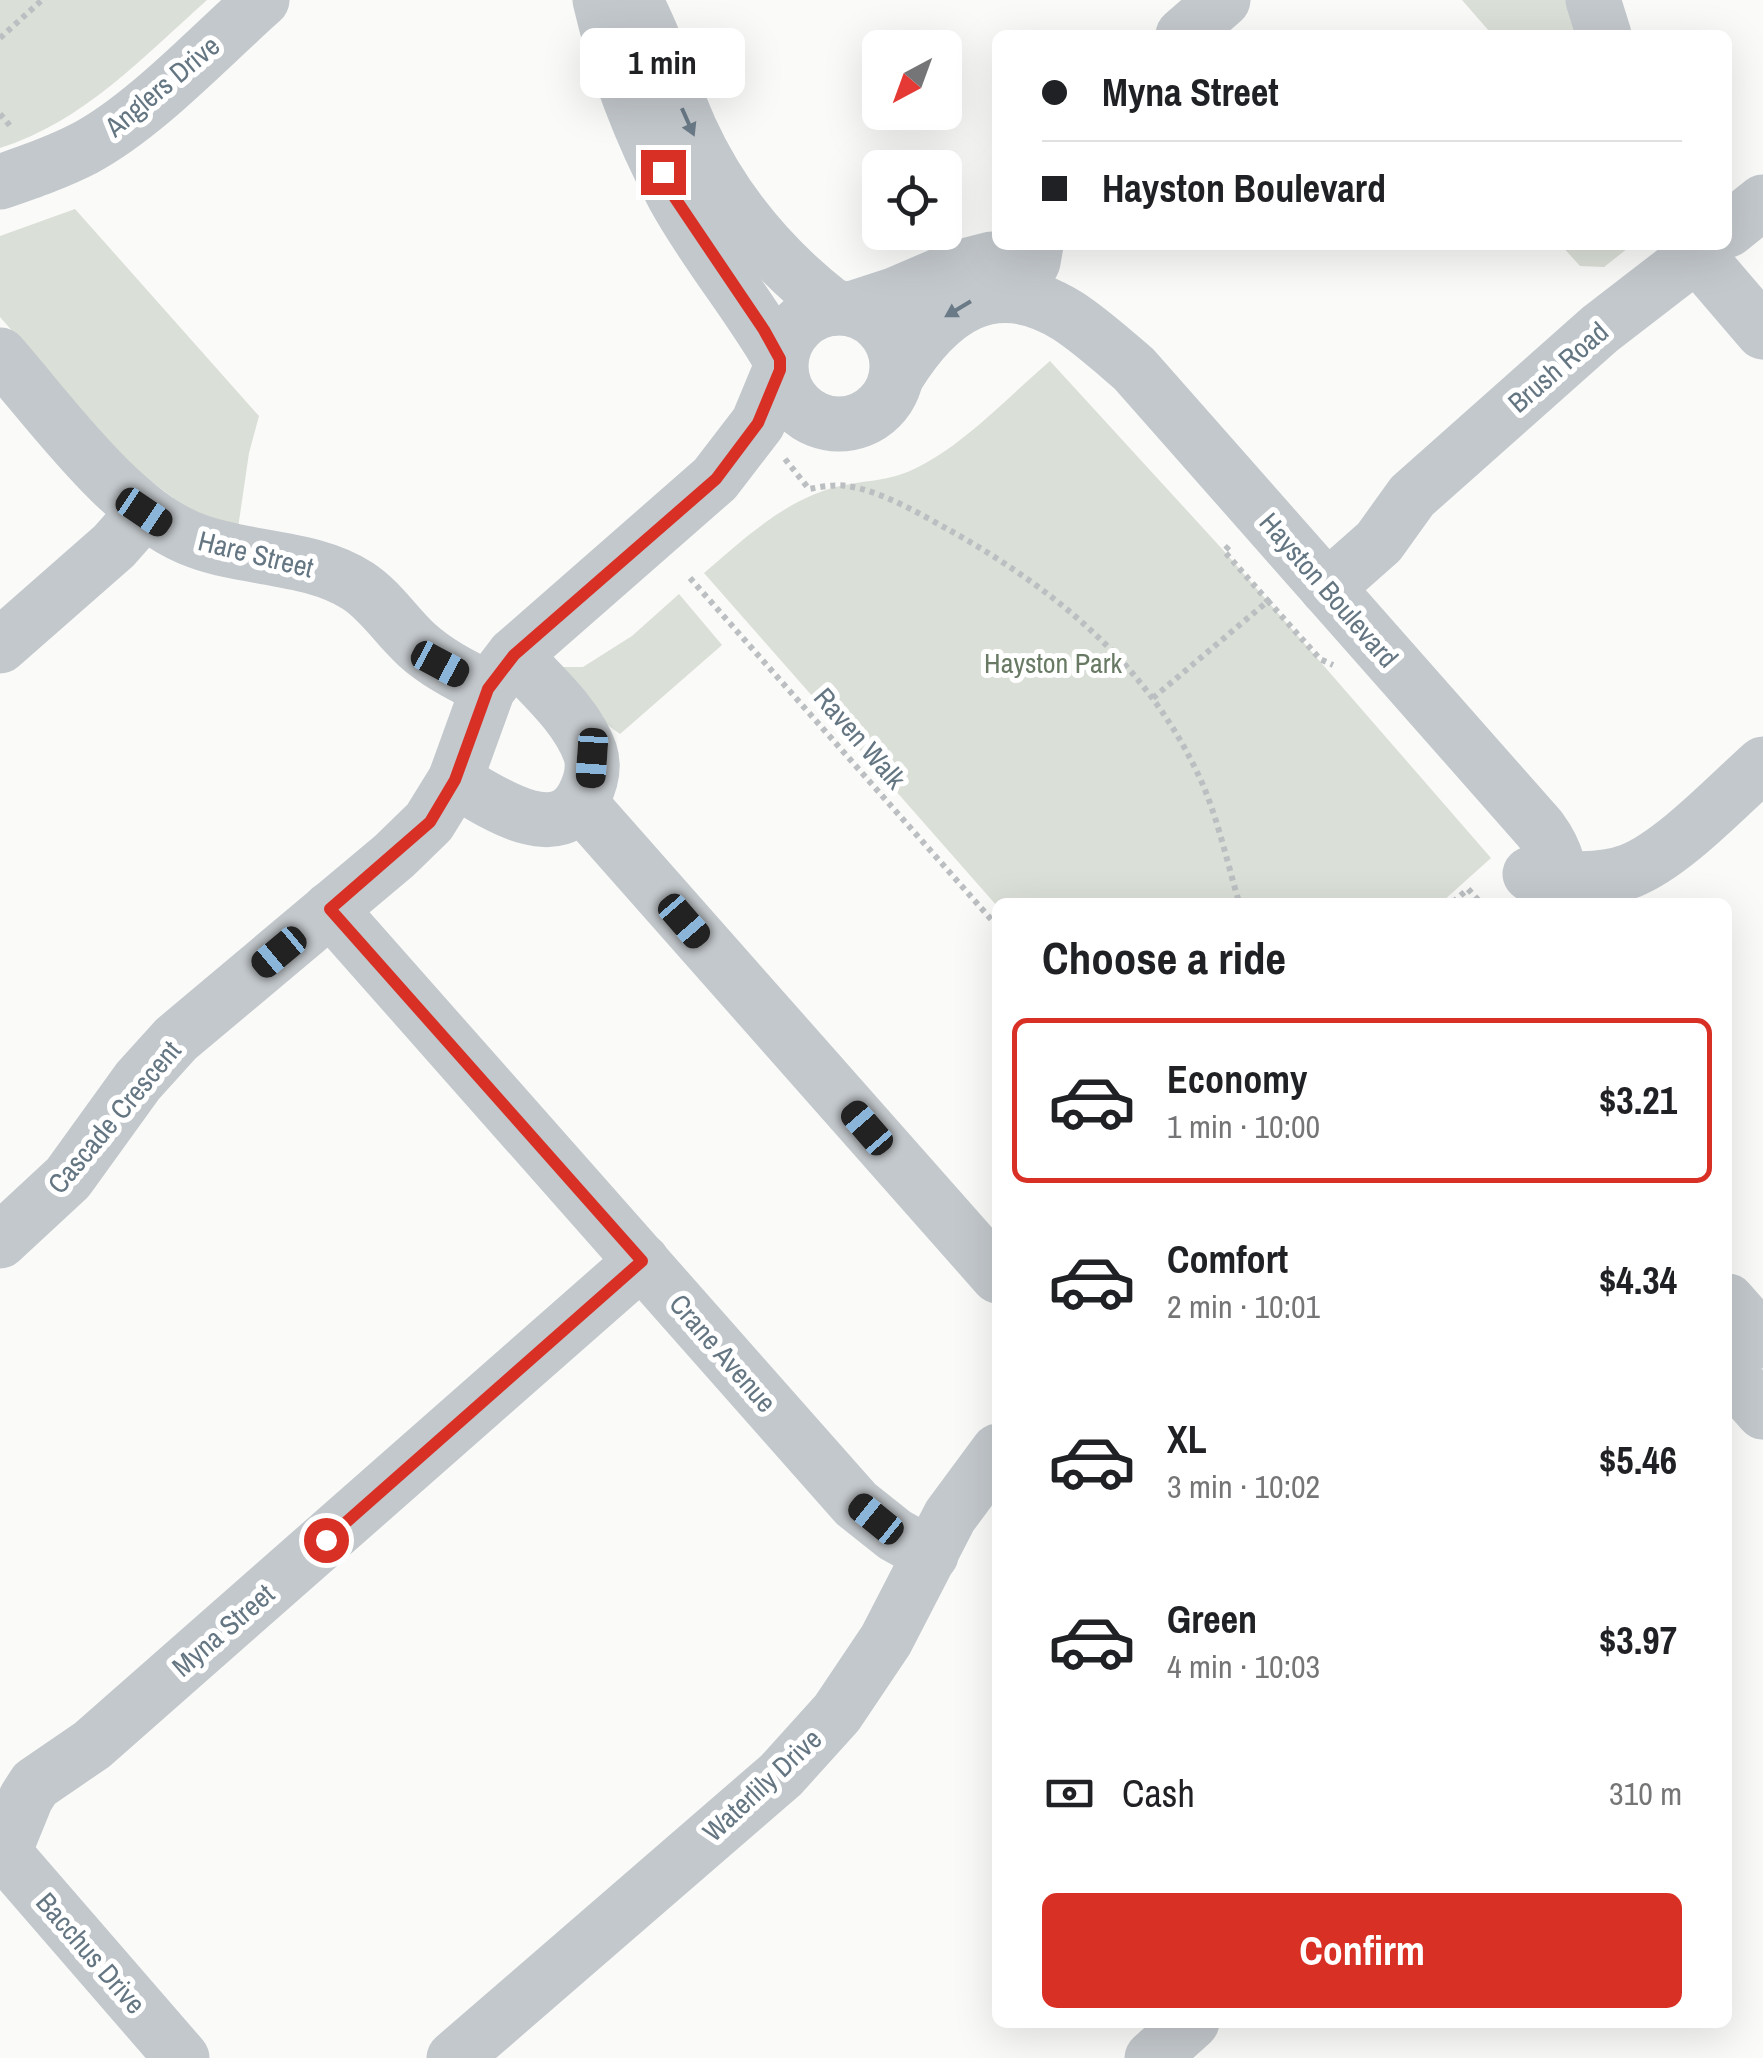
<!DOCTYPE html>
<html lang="en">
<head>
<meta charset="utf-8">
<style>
  body { margin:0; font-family:"Archivo Narrow",sans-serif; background:#f6f6f6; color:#202124; height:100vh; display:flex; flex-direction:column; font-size:38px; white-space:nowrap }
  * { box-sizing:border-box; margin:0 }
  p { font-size:32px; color:#757577 }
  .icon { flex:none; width:55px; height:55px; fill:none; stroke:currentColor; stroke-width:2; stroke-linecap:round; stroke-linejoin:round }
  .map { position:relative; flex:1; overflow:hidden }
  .sheet { position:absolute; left:992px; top:898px; width:740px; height:1130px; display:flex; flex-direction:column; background:#fff; border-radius:15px; box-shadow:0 10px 40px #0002 }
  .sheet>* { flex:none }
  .banner { position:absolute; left:992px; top:30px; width:740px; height:220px; border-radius:15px; box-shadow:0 10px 40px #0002; display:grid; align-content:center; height:220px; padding:0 50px; background:#fff }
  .needle { width:65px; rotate:221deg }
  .controls { position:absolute; left:862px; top:30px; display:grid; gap:20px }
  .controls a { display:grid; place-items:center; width:100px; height:100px; border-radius:15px; background:#fff; box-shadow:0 10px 40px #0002; font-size:50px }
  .end { position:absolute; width:45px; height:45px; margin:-22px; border:12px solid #d93025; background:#fff; box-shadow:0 0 0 5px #fff }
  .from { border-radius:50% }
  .bubble { position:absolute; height:70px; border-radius:15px; background:#fff; box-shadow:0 10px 40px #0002; font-size:32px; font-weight:700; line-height:70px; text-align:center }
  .car { position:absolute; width:30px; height:60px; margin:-30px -15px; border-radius:12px; box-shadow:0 0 8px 2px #0007; background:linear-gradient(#222 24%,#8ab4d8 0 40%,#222 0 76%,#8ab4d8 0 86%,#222 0) }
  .banner b { display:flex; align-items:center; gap:35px; height:95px; font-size:38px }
  .banner b+b { border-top:2px solid #e0e0e0 }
  .banner i { width:25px; height:25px; background:#202124 }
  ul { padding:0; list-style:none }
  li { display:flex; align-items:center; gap:30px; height:165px; margin:0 20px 15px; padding:0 30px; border:5px solid transparent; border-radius:15px }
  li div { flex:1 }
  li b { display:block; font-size:38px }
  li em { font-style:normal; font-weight:700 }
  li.active { border-color:#d93025 }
  li>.icon { width:90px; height:90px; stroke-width:1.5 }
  h2 { padding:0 50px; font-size:45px; line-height:120px }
  .pay { display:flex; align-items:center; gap:25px; height:110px; padding:0 50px; font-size:38px }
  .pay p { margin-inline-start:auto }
  .button { display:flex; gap:20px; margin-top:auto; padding:20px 50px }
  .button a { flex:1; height:115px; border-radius:15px; background:#d93025; color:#fff; font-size:40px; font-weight:700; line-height:115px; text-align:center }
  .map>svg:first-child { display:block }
  .green { fill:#dadfd7 }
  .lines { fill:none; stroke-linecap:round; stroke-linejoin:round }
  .path { stroke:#bbbfc2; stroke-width:6; stroke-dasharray:5 5; stroke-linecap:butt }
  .minor { stroke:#c3c8cc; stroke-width:55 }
  .oneway { fill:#6a7a87 }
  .route { stroke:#d93025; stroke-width:12 }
  .labels { text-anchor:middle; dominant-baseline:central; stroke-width:10; stroke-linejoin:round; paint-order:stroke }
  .street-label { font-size:28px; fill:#657683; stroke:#fff }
  .park-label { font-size:28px; fill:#687a64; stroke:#fff }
</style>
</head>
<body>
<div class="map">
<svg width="1763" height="2058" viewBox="0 0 1763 2058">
  <rect width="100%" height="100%" fill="#fafaf8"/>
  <g class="green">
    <path d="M0 0H207C143 57 83 122 0 148Z"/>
    <path d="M1462 0H1575L1585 35H1486L1489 31Z"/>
    <path d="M75 209 259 416 249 453 238 528 187 508 133 468 0 317V236Z"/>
    <path d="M1561 245H1632L1604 267 1580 266Z"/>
    <path d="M1050 361 1224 551 1491 858 1442 902H998L997 906 704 573C746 537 789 496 845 485 869 480 888 481 912 470 961 448 1009 396 1050 361Z"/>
    <path d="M679 594 722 645 620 734 605 723 558 667H583L632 636Z"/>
  </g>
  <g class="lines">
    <g class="path">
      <path d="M0 38 42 0"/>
      <path d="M0 114 12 128"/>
      <path d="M785 459 809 489C821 487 835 484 847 486 882 491 920 514 951 531 1054 589 1145 663 1197 772 1217 813 1226 859 1239 902"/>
      <path d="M1229 546 1224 551 1268 601"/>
      <path d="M690 578 998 927"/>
      <path d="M1153 698 1268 601 1320 659 1333 665"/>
      <path d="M1453 902 1468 889 1480 902"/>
    </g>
    <g class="minor">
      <path d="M600 0C616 69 641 134 674 196 705 253 748 303 780 359"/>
      <path d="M635 0C657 42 671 86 690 129 723 201 772 260 835 308"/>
      <path d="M1593 0 1604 35"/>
      <path d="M1183 35 1223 0"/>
      <path d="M0 182C29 172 58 162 85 148 145 116 210 46 262 0"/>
      <path d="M1728 230 1763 202"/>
      <path d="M1697 255 1763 332"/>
      <path d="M1014 295 1033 262 1036 245"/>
      <circle cx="839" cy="366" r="58"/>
      <path d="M851 309 894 295 957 268 992 259"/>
      <path d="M0 355C52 414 123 515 197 541 248 560 312 556 358 586 382 602 396 626 417 645 438 664 463 676 488 689"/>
      <path d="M897 376C938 310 992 268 1068 316 1091 331 1113 351 1134 369L1540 829C1557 852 1563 873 1559 902"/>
      <path d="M1327 588 1379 542 1412 496 1600 329 1709 245"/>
      <path d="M0 646 114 546 144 512"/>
      <path d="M455 780C487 799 557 849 584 796 591 782 595 767 590 752 576 714 540 684 514 655"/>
      <path d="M580 803 998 1276"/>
      <path d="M1530 874C1561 879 1599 883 1630 871 1673 854 1727 796 1763 764"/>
      <path d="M330 909 856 1504 895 1535 931 1555"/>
      <path d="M0 1241 68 1178 138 1081 176 1039 394 856 429 822 455 780 488 689 514 655 715 479 758 423 780 370"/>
      <path d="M1728 1301 1763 1341"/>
      <path d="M1728 1372 1763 1412"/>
      <path d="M0 1848 182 2058"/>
      <path d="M4 1852 26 1798 35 1784 92 1745 642 1261"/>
      <path d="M454 2058 781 1775 837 1713 886 1640 950 1516 998 1451"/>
      <path d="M1152 2058 1192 2022"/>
    </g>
  </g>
  <defs><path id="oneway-solid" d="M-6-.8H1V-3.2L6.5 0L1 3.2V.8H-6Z" transform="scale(2.5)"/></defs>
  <g class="oneway">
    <use href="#oneway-solid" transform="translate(688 122) rotate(66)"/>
    <use href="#oneway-solid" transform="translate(958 309) rotate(149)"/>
  </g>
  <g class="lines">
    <path class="route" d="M326 1540 642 1261 330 909 430 822 455 780 488 689 514 655 716 479 758 423 780 370V359L764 330 675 198 663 172"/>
  </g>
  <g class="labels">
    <g class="street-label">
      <text transform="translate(162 86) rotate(-40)">Anglers Drive</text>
      <text transform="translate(1558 367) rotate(-41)">Brush Road</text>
      <text transform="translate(256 554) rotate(14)">Hare Street</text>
      <text transform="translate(1329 590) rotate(49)">Hayston Boulevard</text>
      <text transform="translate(860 738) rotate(49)">Raven Walk</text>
      <text transform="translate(114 1117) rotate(-50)">Cascade Crescent</text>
      <text transform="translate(723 1353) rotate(49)">Crane Avenue</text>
      <text transform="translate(223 1630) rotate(-41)">Myna Street</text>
      <text transform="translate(762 1785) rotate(-43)">Waterlily Drive</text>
      <text transform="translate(91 1953) rotate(49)">Bacchus Drive</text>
    </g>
    <g class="park-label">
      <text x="1053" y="663">Hayston Park</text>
    </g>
  </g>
</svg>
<div class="controls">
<a><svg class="needle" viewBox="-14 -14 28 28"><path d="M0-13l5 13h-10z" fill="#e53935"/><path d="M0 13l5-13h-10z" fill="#757577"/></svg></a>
<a><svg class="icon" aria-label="locate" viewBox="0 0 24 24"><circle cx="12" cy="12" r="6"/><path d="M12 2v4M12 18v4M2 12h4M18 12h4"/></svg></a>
</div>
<i class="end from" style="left:326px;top:1540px"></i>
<i class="end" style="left:663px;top:172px"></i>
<div class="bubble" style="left:580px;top:28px;width:165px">1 min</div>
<i class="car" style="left:144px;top:512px;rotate:124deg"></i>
<i class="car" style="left:440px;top:664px;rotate:118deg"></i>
<i class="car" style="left:592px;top:758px;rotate:184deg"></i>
<i class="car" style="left:684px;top:921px;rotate:139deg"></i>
<i class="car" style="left:279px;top:952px;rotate:230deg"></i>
<i class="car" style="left:867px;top:1128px;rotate:319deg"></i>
<i class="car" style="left:876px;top:1519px;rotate:309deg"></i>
<div class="banner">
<b><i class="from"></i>Myna Street</b>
<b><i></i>Hayston Boulevard</b>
</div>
<section class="sheet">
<h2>Choose a ride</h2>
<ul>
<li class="active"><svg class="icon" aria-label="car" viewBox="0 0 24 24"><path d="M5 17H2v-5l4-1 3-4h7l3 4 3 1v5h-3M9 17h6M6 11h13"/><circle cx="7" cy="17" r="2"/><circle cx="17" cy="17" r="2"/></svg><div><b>Economy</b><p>1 min · 10:00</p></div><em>$3.21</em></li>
<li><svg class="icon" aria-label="car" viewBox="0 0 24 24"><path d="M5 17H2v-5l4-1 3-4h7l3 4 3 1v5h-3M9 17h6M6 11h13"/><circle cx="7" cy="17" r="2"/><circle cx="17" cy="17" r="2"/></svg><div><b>Comfort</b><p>2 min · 10:01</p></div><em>$4.34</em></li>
<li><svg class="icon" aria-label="car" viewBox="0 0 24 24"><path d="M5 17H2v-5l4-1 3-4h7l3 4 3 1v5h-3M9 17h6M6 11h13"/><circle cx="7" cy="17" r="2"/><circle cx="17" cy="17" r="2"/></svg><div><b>XL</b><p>3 min · 10:02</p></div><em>$5.46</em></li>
<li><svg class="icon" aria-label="car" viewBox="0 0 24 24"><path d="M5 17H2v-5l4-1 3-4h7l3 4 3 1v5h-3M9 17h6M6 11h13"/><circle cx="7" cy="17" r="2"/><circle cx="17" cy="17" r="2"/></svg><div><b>Green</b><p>4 min · 10:03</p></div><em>$3.97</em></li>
</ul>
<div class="pay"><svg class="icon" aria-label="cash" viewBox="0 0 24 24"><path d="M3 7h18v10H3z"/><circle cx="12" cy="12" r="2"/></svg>Cash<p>310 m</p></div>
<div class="button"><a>Confirm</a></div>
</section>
</div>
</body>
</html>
